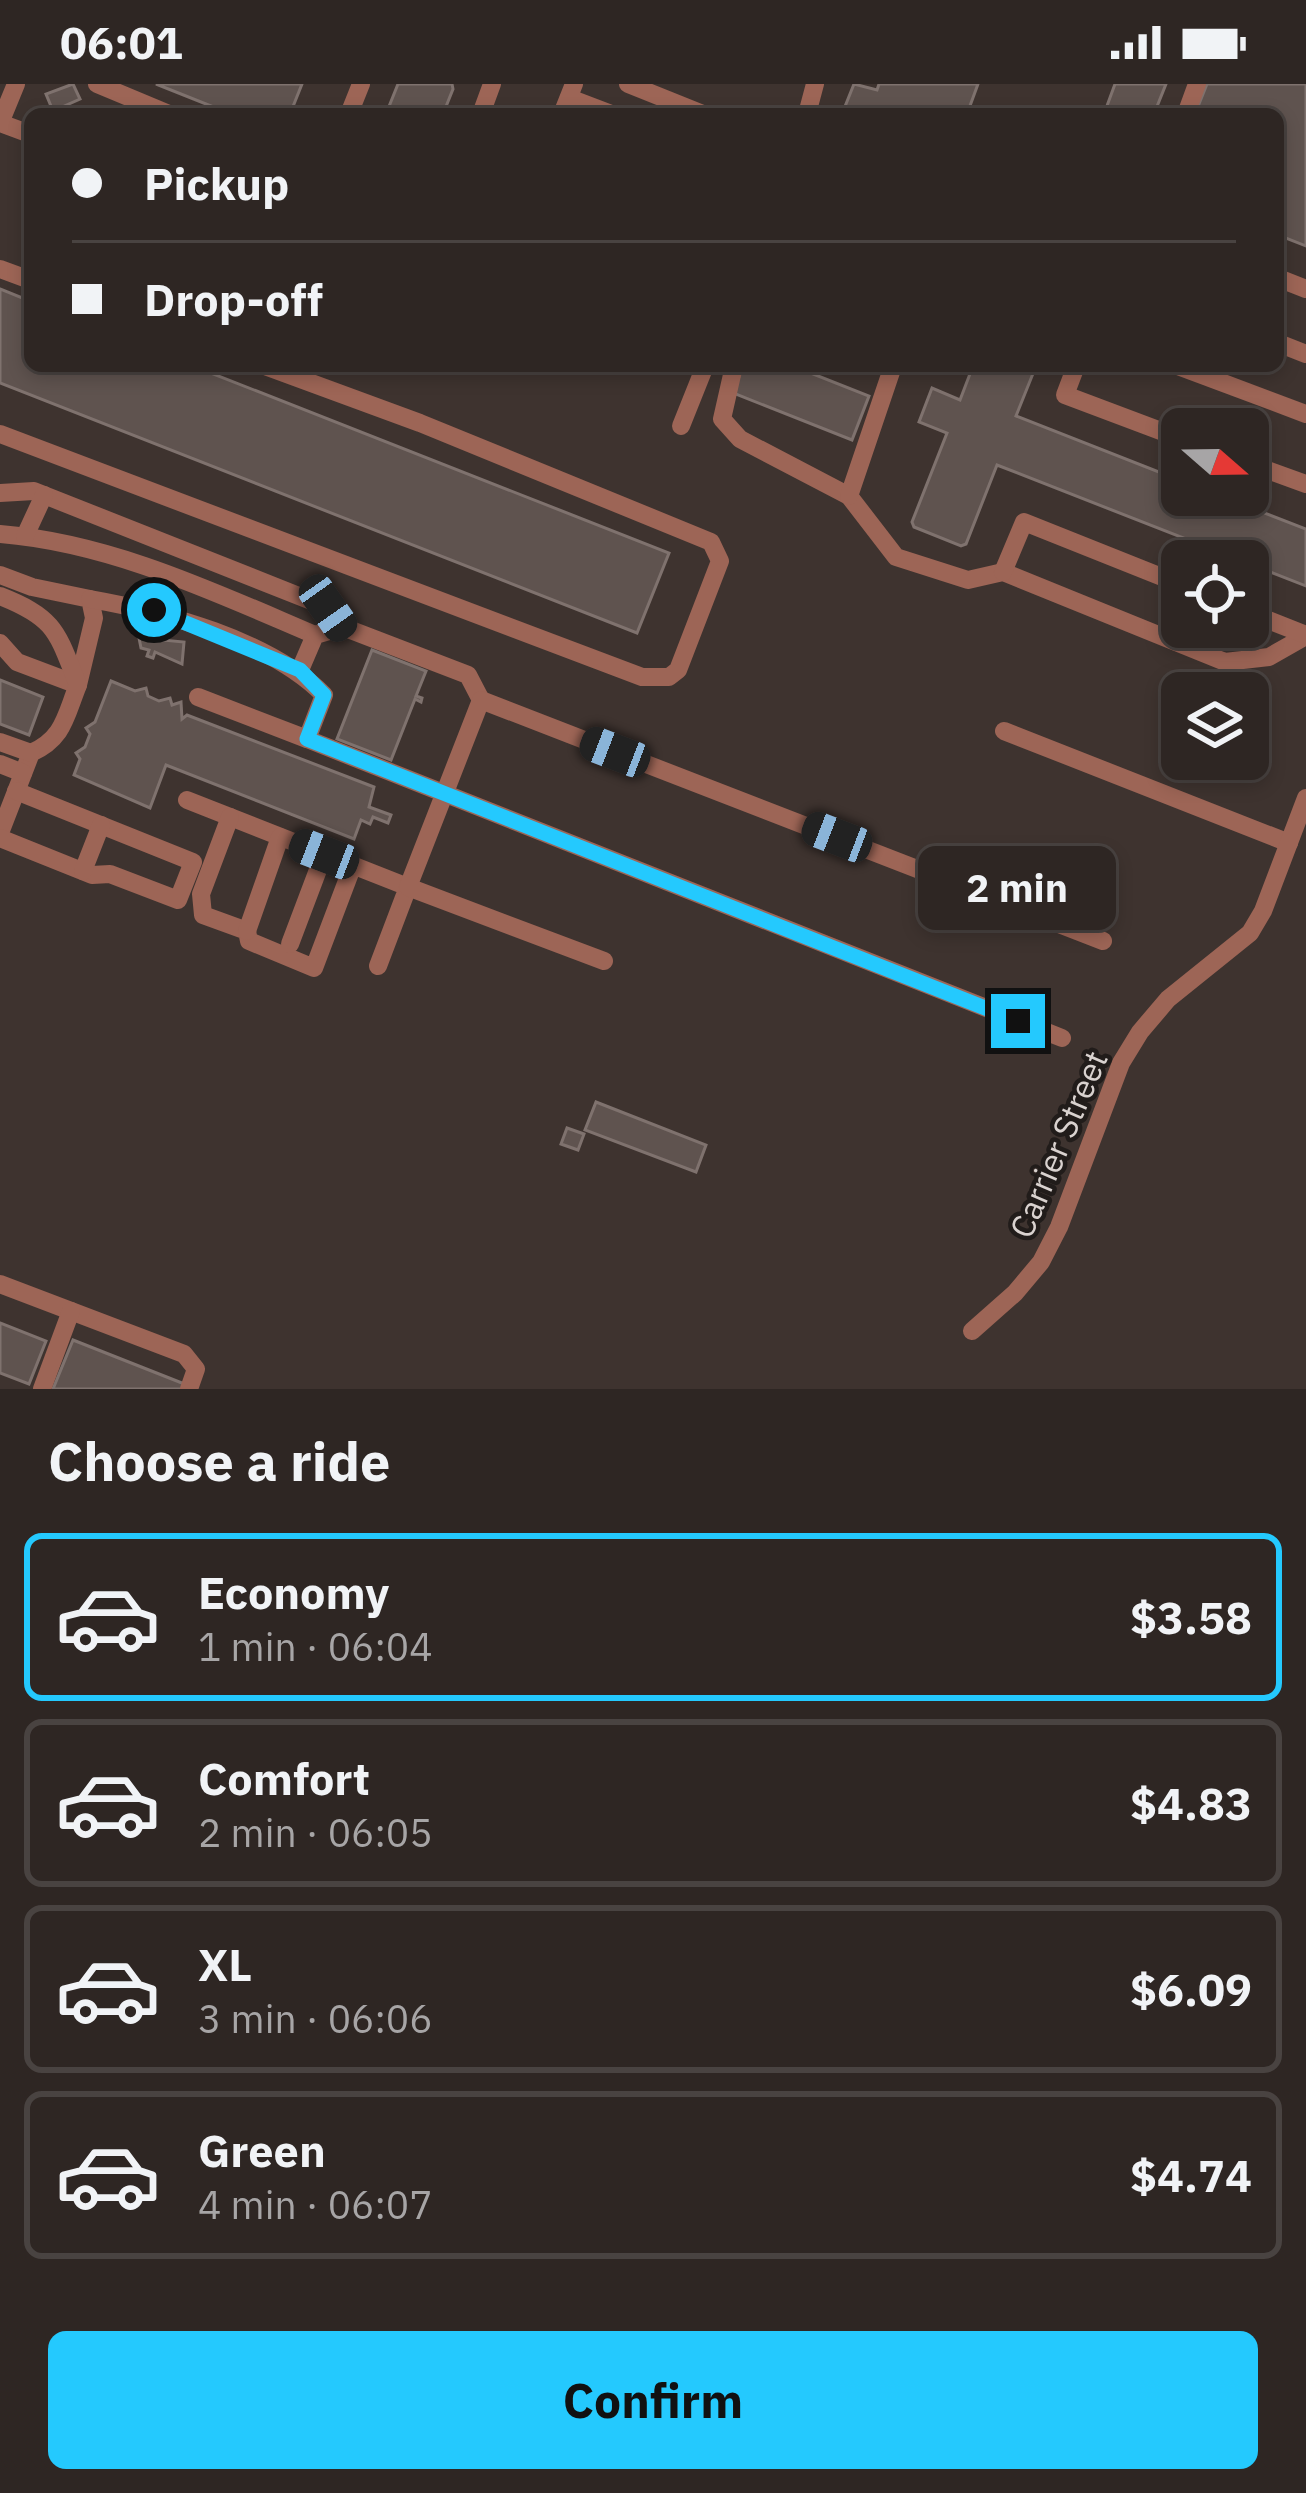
<!DOCTYPE html>
<html lang="en">
<head>
<meta charset="utf-8">
<style>
  body { margin:0; font-family:"IBM Plex Sans",sans-serif; background:#362e2b; color:#f1f3f6; height:100vh; display:flex; flex-direction:column; font-size:45px; white-space:nowrap }
  * { box-sizing:border-box; margin:0 }
  p { font-size:39px; color:#a7a5a6 }
  .icon { flex:none; width:66px; height:66px; fill:none; stroke:currentColor; stroke-width:2; stroke-linecap:round; stroke-linejoin:round }
  .map { position:relative; height:1305px; overflow:hidden }
  .sheet { display:flex; flex-direction:column; background:#2e2623; flex:1 }
  .sheet>* { flex:none }
  .banner { position:absolute; left:24px; top:24px; width:1260px; height:264px; border-radius:18px; box-shadow:0 6px 18px #0003,0 0 0 3px #494341; display:grid; align-content:center; height:264px; padding:0 48px; background:#2e2623 }
  .needle { width:78px; rotate:110deg }
  .fabs { position:absolute; left:1161px; top:324px; display:grid; gap:24px }
  .fabs a { display:grid; place-items:center; width:108px; height:108px; border-radius:18px; background:#2e2623; box-shadow:0 6px 18px #0003,0 0 0 3px #494341; font-size:60px }
  .end { position:absolute; width:54px; height:54px; margin:-27px; border:15px solid #24c9fe; background:#111; box-shadow:0 0 0 6px #111 }
  .from { border-radius:50% }
  .bubble { position:absolute; height:84px; border-radius:18px; background:#2e2623; box-shadow:0 6px 18px #0003,0 0 0 3px #494341; font-size:39px; font-weight:700; line-height:84px; text-align:center }
  .car { position:absolute; width:36px; height:72px; margin:-36px -18px; border-radius:15px; box-shadow:0 0 9px 3px #0007; background:linear-gradient(#222 24%,#8ab4d8 0 40%,#222 0 76%,#8ab4d8 0 86%,#222 0) }
  .banner b { display:flex; align-items:center; gap:42px; height:114px; font-size:45px }
  .banner b+b { border-top:3px solid #494341 }
  .banner i { width:30px; height:30px; background:#f1f3f6 }
  ul { padding:0; list-style:none }
  li { display:flex; align-items:center; gap:36px; height:168px; margin:0 24px 18px; padding:0 24px; border:6px solid #494341; border-radius:18px }
  li div { flex:1 }
  li b { display:block; font-size:45px }
  li em { font-style:normal; font-weight:700 }
  li.selected { border-color:#24c9fe }
  li>.icon { width:108px; height:108px; stroke-width:1.5 }
  h2 { padding:0 48px; font-size:54px; line-height:144px }
  .button { display:flex; gap:24px; margin-top:auto; padding:24px 48px }
  .button a { flex:1; height:138px; border-radius:18px; background:#24c9fe; color:#111; font-size:48px; font-weight:700; line-height:138px; text-align:center }
  .status { display:flex; justify-content:space-between; align-items:center; height:84px; padding:0 60px; background:#2e2623; direction:ltr }
  .status svg { height:33px; fill:currentColor }
  .map>svg:first-child { display:block }
  .building { fill:#5f534f; stroke:#7f726e; stroke-width:3 }
  .lines { fill:none; stroke-linecap:round; stroke-linejoin:round }
  .minor { stroke:#9d6556; stroke-width:18 }
  .route { stroke:#24c9fe; stroke-width:15 }
  .labels { text-anchor:middle; dominant-baseline:central; stroke-width:9; stroke-linejoin:round; paint-order:stroke }
  .street-label { font-size:33px; fill:#d9d2cf; stroke:#211c1a }
</style>
</head>
<body>
<div class="status"><b>06:01</b><svg viewBox="0 0 49 12"><path d="M0 12V9h3v3zM5 12V6h3v6zM10 12V3h3v9zM15 12V0h3v12zM26 1h20v11H26zM47 4h2v5h-2z"/></svg></div>
<div class="map">
<svg width="1306" height="1305" viewBox="0 0 1306 1305">
  <rect width="100%" height="100%" fill="#3e332f"/>
  <g class="building">
    <path d="M73 0 80 15 53 27 46 10Z"/>
    <path d="M156 0H302L290 30H231Z"/>
    <path d="M398 0H452L453 5 443 30H386Z"/>
    <path d="M854 0 877 6 879 0H978L967 30H842Z"/>
    <path d="M1115 0H1166L1154 30H1104Z"/>
    <path d="M1207 0H1306V162L1278 151V30H1195Z"/>
    <path d="M0 205 30 217V282H193L669 469 637 549 0 299Z"/>
    <path d="M743 282H793L869 312 852 356 733 309Z"/>
    <path d="M973 282H1036L1016 332 1182 397V411H1218L1306 445V502L997 381 966 460 961 462 914 443 912 438 947 349 919 338 932 304 960 316Z"/>
    <path d="M156 548 162 549V556L184 558 182 580 155 568 153 574 147 572 149 566 141 564 139 554H156Z"/>
    <path d="M372 566 426 587 416 612 422 614 421 618 415 615 391 676 337 655Z"/>
    <path d="M0 596 43 613 29 651 0 640Z"/>
    <path d="M111 597 135 607 146 604 148 612 159 617 170 614 172 621 181 618 182 635 187 631 374 703 369 723 391 731 388 739 373 733 370 740 361 736 354 755 166 681 150 724 74 691 80 675 76 669 85 663 90 650 86 644 95 638Z"/>
    <path d="M596 1018 706 1061 696 1088 585 1046Z"/>
    <path d="M567 1044 584 1050 578 1066 561 1060Z"/>
    <path d="M0 1239 46 1257 29 1300 0 1289Z"/>
    <path d="M73 1256 187 1301 186 1305H53Z"/>
  </g>
  <g class="lines">
    <g class="minor">
      <path d="M16 0 0 39 30 50"/>
      <path d="M97 0 169 30"/>
      <path d="M628 0 703 30"/>
      <path d="M569 14 611 30"/>
      <path d="M349 30 361 0"/>
      <path d="M481 30 492 0"/>
      <path d="M562 30 574 0"/>
      <path d="M807 30 815 0"/>
      <path d="M1186 30 1197 0"/>
      <path d="M0 185 30 196"/>
      <path d="M1278 194 1306 205"/>
      <path d="M1278 259 1306 270"/>
      <path d="M734 282 722 335 740 355 849 412 896 473 968 496 1003 488 1225 578 1269 573 1306 552"/>
      <path d="M1076 282 1065 311 1182 355"/>
      <path d="M1178 282 1306 330"/>
      <path d="M681 342 705 282"/>
      <path d="M0 350 642 593H669L678 586 720 477 711 458 420 339 265 282"/>
      <path d="M1248 379 1306 400"/>
      <path d="M0 409 34 407 329 524 343 543"/>
      <path d="M849 412 893 282"/>
      <path d="M0 450C111 459 214 508 315 551"/>
      <path d="M25 452 44 411"/>
      <path d="M1003 488 1024 438 1182 501"/>
      <path d="M0 491 32 503 90 515 94 534 78 601 17 578 0 559"/>
      <path d="M0 512C56 534 57 548 78 601 65 633 64 654 31 669L0 749"/>
      <path d="M90 515C164 528 270 556 324 611L307 655 1062 954"/>
      <path d="M1248 528 1306 551"/>
      <path d="M300 586 315 551 343 543 468 591 481 616"/>
      <path d="M198 613 307 655"/>
      <path d="M1004 647 1289 759"/>
      <path d="M0 658 31 669"/>
      <path d="M0 680 23 689"/>
      <path d="M187 716 408 803 378 882"/>
      <path d="M230 733 201 810 203 831 247 847 249 857 314 884 353 781"/>
      <path d="M0 754 92 791 110 790 178 816 193 778 16 707"/>
      <path d="M83 787 101 741"/>
      <path d="M247 847 280 753"/>
      <path d="M290 860 324 770"/>
      <path d="M604 877 408 803 481 616 1103 857"/>
      <path d="M0 1200 184 1270 196 1285 189 1305"/>
      <path d="M972 1247 1015 1209 1041 1178 1059 1143 1121 979 1140 948 1168 915 1250 849 1263 827 1306 714"/>
      <path d="M42 1305 71 1227"/>
    </g>
  </g>
  <g class="lines">
    <path class="route" d="M154 526 300 586 324 611 307 655 1018 937"/>
  </g>
  <g class="labels">
    <g class="street-label">
      <text transform="translate(1058 1060) rotate(-67)">Carrier Street</text>
    </g>
  </g>
</svg>
<div class="fabs">
<a><svg class="needle" viewBox="-14 -14 28 28"><path d="M0-13l5 13h-10z" fill="#e53935"/><path d="M0 13l5-13h-10z" fill="#a7a5a6"/></svg></a>
<a><svg class="icon" aria-label="locate" viewBox="0 0 24 24"><circle cx="12" cy="12" r="6"/><path d="M12 2v4M12 18v4M2 12h4M18 12h4"/></svg></a>
<a><svg class="icon" aria-label="layers" viewBox="0 0 24 24"><path d="M12 4l9 5-9 5-9-5zM3 14l9 5 9-5"/></svg></a>
</div>
<i class="end from" style="left:154px;top:526px"></i>
<i class="end" style="left:1018px;top:937px"></i>
<div class="bubble" style="left:918px;top:762px;width:198px">2 min</div>
<i class="car" style="left:328px;top:524px;rotate:145deg"></i>
<i class="car" style="left:615px;top:668px;rotate:291deg"></i>
<i class="car" style="left:837px;top:753px;rotate:291deg"></i>
<i class="car" style="left:324px;top:770px;rotate:291deg"></i>
<div class="banner">
<b><i class="from"></i>Pickup</b>
<b><i></i>Drop-off</b>
</div>
</div>
<section class="sheet">
<h2>Choose a ride</h2>
<ul>
<li class="selected"><svg class="icon" aria-label="car" viewBox="0 0 24 24"><path d="M5 17H2v-5l4-1 3-4h7l3 4 3 1v5h-3M9 17h6M6 11h13"/><circle cx="7" cy="17" r="2"/><circle cx="17" cy="17" r="2"/></svg><div><b>Economy</b><p>1 min · 06:04</p></div><em>$3.58</em></li>
<li><svg class="icon" aria-label="car" viewBox="0 0 24 24"><path d="M5 17H2v-5l4-1 3-4h7l3 4 3 1v5h-3M9 17h6M6 11h13"/><circle cx="7" cy="17" r="2"/><circle cx="17" cy="17" r="2"/></svg><div><b>Comfort</b><p>2 min · 06:05</p></div><em>$4.83</em></li>
<li><svg class="icon" aria-label="car" viewBox="0 0 24 24"><path d="M5 17H2v-5l4-1 3-4h7l3 4 3 1v5h-3M9 17h6M6 11h13"/><circle cx="7" cy="17" r="2"/><circle cx="17" cy="17" r="2"/></svg><div><b>XL</b><p>3 min · 06:06</p></div><em>$6.09</em></li>
<li><svg class="icon" aria-label="car" viewBox="0 0 24 24"><path d="M5 17H2v-5l4-1 3-4h7l3 4 3 1v5h-3M9 17h6M6 11h13"/><circle cx="7" cy="17" r="2"/><circle cx="17" cy="17" r="2"/></svg><div><b>Green</b><p>4 min · 06:07</p></div><em>$4.74</em></li>
</ul>
<div class="button"><a>Confirm</a></div>
</section>
</body>
</html>
